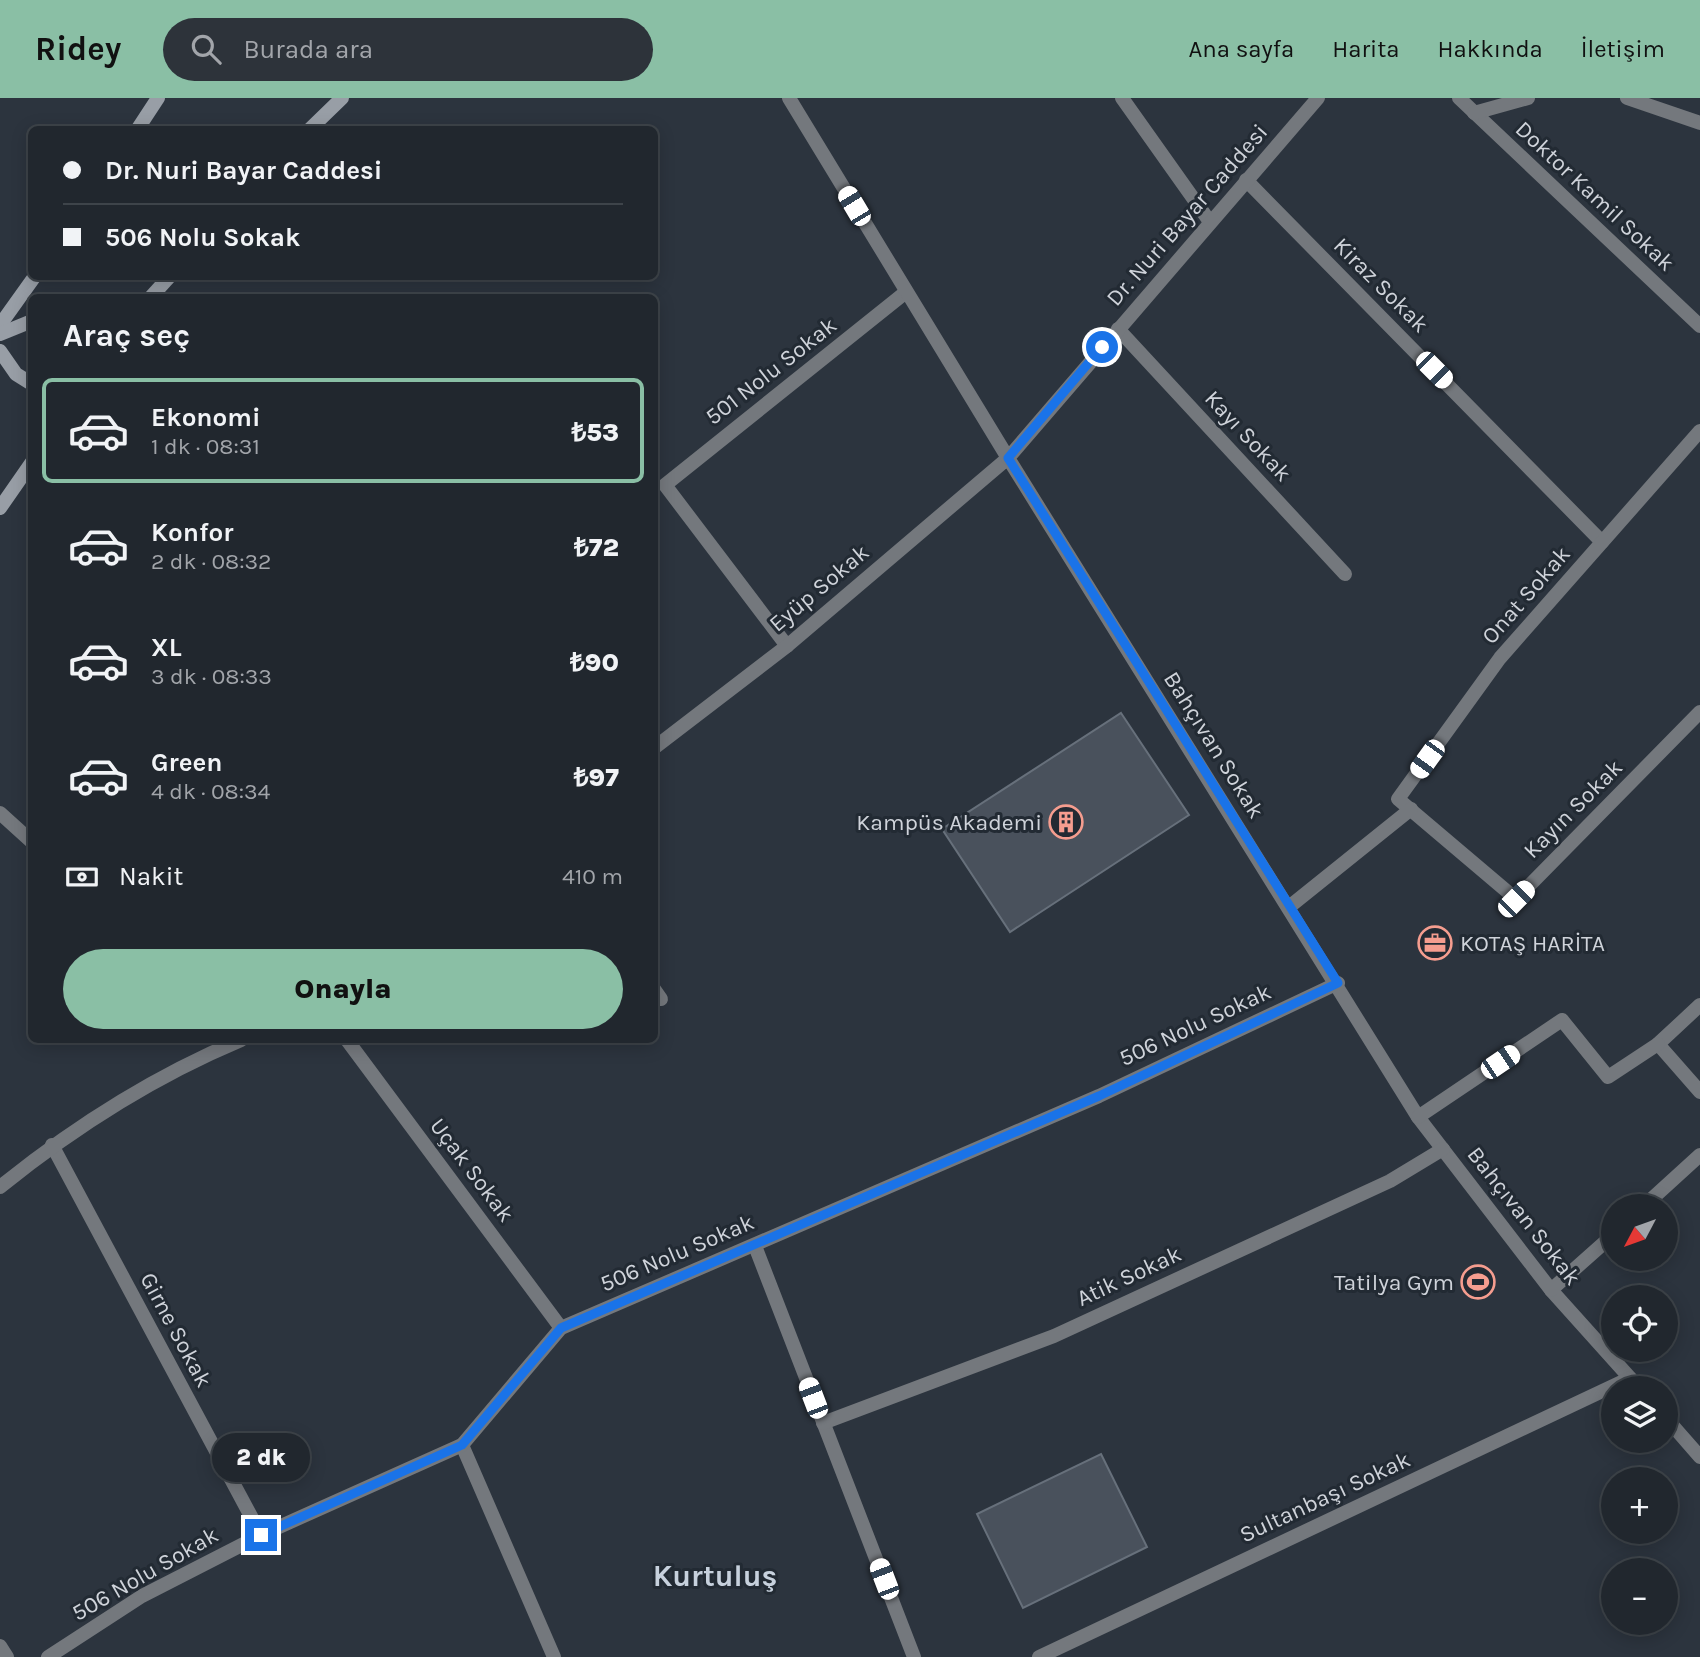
<!DOCTYPE html>
<html lang="tr">
<head>
<meta charset="utf-8">
<style>
  body { margin:0; font-family:Karla,sans-serif; background:#2d333a; color:#f1f3f6; height:100vh; display:flex; flex-direction:column; font-size:26px; white-space:nowrap }
  * { box-sizing:border-box; margin:0 }
  p { font-size:23px; color:#a2a5aa }
  .icon { flex:none; width:38px; height:38px; fill:none; stroke:currentColor; stroke-width:2; stroke-linecap:round; stroke-linejoin:round }
  .map { position:relative; flex:1; overflow:hidden }
  .panel { position:absolute; left:28px; top:196px; width:630px; height:749px; display:flex; flex-direction:column; background:#21272e; border-radius:10px; box-shadow:0 4px 18px #0003,0 0 0 2px #3e444a }
  .panel>* { flex:none }
  .banner { position:absolute; left:28px; top:28px; width:630px; height:154px; border-radius:10px; box-shadow:0 4px 18px #0003,0 0 0 2px #3e444a; display:grid; align-content:center; height:154px; padding:0 35px; background:#21272e }
  .needle { width:46px; rotate:229deg }
  .fabs { position:absolute; left:1601px; top:1096px; display:grid; gap:14px }
  .fabs a { display:grid; place-items:center; width:77px; height:77px; border-radius:50%; background:#21272e; box-shadow:0 4px 18px #0003,0 0 0 2px #3e444a; font-size:35px }
  .end { position:absolute; width:32px; height:32px; margin:-16px; border:9px solid #1a73e8; background:#fff; box-shadow:0 0 0 4px #fff }
  .from { border-radius:50% }
  .bubble { position:absolute; height:49px; border-radius:24px; background:#21272e; box-shadow:0 4px 18px #0003,0 0 0 2px #3e444a; font-size:23px; font-weight:800; line-height:49px; text-align:center }
  .car { position:absolute; width:21px; height:42px; margin:-21px -10px; border-radius:9px; box-shadow:0 0 5px 2px #0007; background:linear-gradient(#fff 24%,#345 0 40%,#fff 0 76%,#345 0 86%,#fff 0) }
  .banner b { display:flex; align-items:center; gap:24px; height:66px; font-size:26px }
  .banner b+b { border-top:2px solid #3e444a }
  .banner i { width:18px; height:18px; background:#f1f3f6 }
  ul { padding:0; list-style:none }
  li { display:flex; align-items:center; gap:21px; height:105px; margin:0 14px 10px; padding:0 21px; border:4px solid transparent; border-radius:10px }
  li div { flex:1 }
  li b { display:block; font-size:26px }
  li em { font-style:normal; font-weight:800 }
  li.current { border-color:#8abfa5 }
  li>.icon { width:63px; height:63px; stroke-width:1.5 }
  h2 { padding:0 35px; font-size:32px; line-height:84px }
  .pay { display:flex; align-items:center; gap:18px; height:77px; padding:0 35px; font-size:26px }
  .pay p { margin-inline-start:auto }
  .button { display:flex; gap:14px; margin-top:auto; padding:14px 35px }
  .button a { flex:1; height:80px; border-radius:42px; background:#8abfa5; color:#111; font-size:28px; font-weight:800; line-height:80px; text-align:center }
  header { display:flex; align-items:center; gap:42px; box-sizing:border-box; height:98px; padding:0 35px; background:#8abfa5; color:#111 }
  header strong { font-size:33px }
  nav { display:flex; gap:38px; margin-inline-start:auto; font-size:24px }
  .search { width:490px; height:63px; background:#2d333a; display:flex; align-items:center; gap:18px; box-sizing:border-box; padding:0 24px; border-radius:38px; color:#a2a5aa; font-size:26px }
  .map>svg:first-child { display:block }
  .building { fill:#49515c; stroke:#67707b; stroke-width:2 }
  .lines { fill:none; stroke-linecap:round; stroke-linejoin:round }
  .minor { stroke:#74787d; stroke-width:14 }
  .tertiary { stroke:#74787d; stroke-width:14 }
  .secondary { stroke:#989ea6; stroke-width:14 }
  .route { stroke:#1a73e8; stroke-width:9 }
  .labels { text-anchor:middle; dominant-baseline:central; stroke-width:6; stroke-linejoin:round; paint-order:stroke }
  .street-label { font-size:23px; fill:#cfd3da; stroke:#222a33 }
  .poi-label { font-size:23px; fill:#cfd3da; stroke:#222a33; text-anchor:end }
  .district-label { font-size:30px; font-weight:bold; fill:#c7d1dd; stroke:#222a33 }
</style>
</head>
<body>
<header>
<strong>Ridey</strong>
<div class="search"><svg class="icon" aria-label="search" viewBox="0 0 24 24"><circle cx="10" cy="10" r="6"/><path d="M15 15l6 6"/></svg>Burada ara</div>
<nav><a>Ana sayfa</a><a>Harita</a><a>Hakkında</a><a>İletişim</a></nav>
</header>
<div class="map">
<svg width="1700" height="1559" viewBox="0 0 1700 1559">
  <rect width="100%" height="100%" fill="#2c343e"/>
  <g class="building">
    <path d="M1121 615 1189 717 1010 834 942 731Z"/>
    <path d="M1101 1356 1147 1449 1023 1510 977 1416Z"/>
  </g>
  <g class="lines">
    <g class="minor">
      <path d="M1122 0 1210 124"/>
      <path d="M1459 0 1700 228"/>
      <path d="M1627 0 1700 25"/>
      <path d="M1474 15 1528 0"/>
      <path d="M1246 82 1602 444"/>
      <path d="M1118 231 1345 476"/>
      <path d="M1700 333 1500 560 1398 701 1516 801 1700 614"/>
      <path d="M787 548 665 387 906 194"/>
      <path d="M654 650 787 548 1008 360 1418 1019 1551 1192 1639 1290"/>
      <path d="M0 715 32 744"/>
      <path d="M1289 809 1411 711"/>
      <path d="M654 891 661 901"/>
      <path d="M1700 907 1658 946 1700 994"/>
      <path d="M347 942 561 1230"/>
      <path d="M1418 1019 1562 922 1608 979 1658 946"/>
      <path d="M52 1047 261 1437"/>
      <path d="M0 1089C73 1030 155 978 241 942"/>
      <path d="M1644 1108 1700 1057"/>
      <path d="M755 1148 914 1559"/>
      <path d="M1551 1192 1614 1136"/>
      <path d="M1666 1320 1700 1359"/>
      <path d="M823 1325 1054 1238 1390 1083 1443 1051"/>
      <path d="M462 1347 554 1559"/>
      <path d="M0 1548 7 1559"/>
      <path d="M48 1559 142 1498 261 1437 462 1347 561 1230 1099 998 1338 885"/>
      <path d="M1039 1559 1630 1280"/>
    </g>
    <path class="tertiary" d="M789 0 1008 360 1318 0"/>
    <g class="secondary">
      <path d="M137 32 158 0"/>
      <path d="M309 32 342 0"/>
      <path d="M150 200 170 178"/>
      <path d="M0 227 35 178"/>
      <path d="M0 236 32 223"/>
      <path d="M0 253 16 276 32 286"/>
      <path d="M0 410 32 364"/>
    </g>
  </g>
  <g class="lines">
    <path class="route" d="M261 1437 462 1347 561 1230 1099 998 1338 885 1008 360 1102 249"/>
  </g>
  <defs>
    <symbol id="building-ring" viewBox="-11 -11 22 22"><circle r="9.5" fill="#222a33" stroke="#f59d8f" stroke-width="1.5"/><path d="M-4-6H4V6H1V3H-1V6H-4ZM-2.5-4.3h1.7v1.8h-1.7ZM.8-4.3h1.7v1.8H.8ZM-2.5-1h1.7V.8h-1.7ZM.8-1h1.7V.8H.8Z" fill="#f59d8f"/></symbol>
    <symbol id="office-ring" viewBox="-11 -11 22 22"><circle r="9.5" fill="#222a33" stroke="#f59d8f" stroke-width="1.5"/><path d="M-6-3h4V-5.5h4V-3h4V5H-6ZM-1-4.5V-3h2v-1.5ZM-6 0V1H6V0Z" fill="#f59d8f"/></symbol>
    <symbol id="stadium-ring" viewBox="-11 -11 22 22"><circle r="9.5" fill="#222a33" stroke="#f59d8f" stroke-width="1.5"/><path d="M0-5a6.5 5 0 1 0 0 10a6.5 5 0 1 0 0-10ZM-3.5-1.8h7v3.6h-7Z" fill="#f59d8f"/></symbol>
  </defs>
  <g fill-rule="evenodd">
    <use href="#building-ring" x="1047" y="705" width="38" height="38"/>
    <use href="#office-ring" x="1416" y="826" width="38" height="38"/>
    <use href="#stadium-ring" x="1459" y="1165" width="38" height="38"/>
  </g>
  <g class="labels">
    <g class="street-label">
      <text transform="translate(1595 98) rotate(43)">Doktor Kamil Sokak</text>
      <text transform="translate(1187 117) rotate(-49)">Dr. Nuri Bayar Caddesi</text>
      <text transform="translate(1381 187) rotate(45)">Kiraz Sokak</text>
      <text transform="translate(771 273) rotate(-38)">501 Nolu Sokak</text>
      <text transform="translate(1248 338) rotate(47)">Kayı Sokak</text>
      <text transform="translate(819 490) rotate(-40)">Eyüp Sokak</text>
      <text transform="translate(1526 497) rotate(-49)">Onat Sokak</text>
      <text transform="translate(1214 647) rotate(58)">Bahçıvan Sokak</text>
      <text transform="translate(1573 711) rotate(-45)">Kayın Sokak</text>
      <text transform="translate(1195 927) rotate(-25)">506 Nolu Sokak</text>
      <text transform="translate(472 1072) rotate(53)">Uçak Sokak</text>
      <text transform="translate(1524 1118) rotate(52)">Bahçıvan Sokak</text>
      <text transform="translate(677 1155) rotate(-23)">506 Nolu Sokak</text>
      <text transform="translate(1129 1178) rotate(-25)">Atik Sokak</text>
      <text transform="translate(176 1232) rotate(62)">Girne Sokak</text>
      <text transform="translate(1325 1399) rotate(-25)">Sultanbaşı Sokak</text>
      <text transform="translate(145 1476) rotate(-30)">506 Nolu Sokak</text>
    </g>
    <g class="poi-label">
      <text x="1042" y="724">Kampüs Akademi</text>
      <text x="1460" y="845" text-anchor="start">KOTAŞ HARİTA</text>
      <text x="1454" y="1184">Tatilya Gym</text>
    </g>
    <g class="district-label">
      <text x="715" y="1478">Kurtuluş</text>
    </g>
  </g>
</svg>
<div class="fabs">
<a><svg class="needle" viewBox="-14 -14 28 28"><path d="M0-13l5 13h-10z" fill="#e53935"/><path d="M0 13l5-13h-10z" fill="#a2a5aa"/></svg></a>
<a><svg class="icon" aria-label="locate" viewBox="0 0 24 24"><circle cx="12" cy="12" r="6"/><path d="M12 2v4M12 18v4M2 12h4M18 12h4"/></svg></a>
<a><svg class="icon" aria-label="layers" viewBox="0 0 24 24"><path d="M12 4l9 5-9 5-9-5zM3 14l9 5 9-5"/></svg></a>
<a>+</a>
<a>−</a>
</div>
<i class="end from" style="left:1102px;top:249px"></i>
<i class="end" style="left:261px;top:1437px"></i>
<div class="bubble" style="left:212px;top:1335px;width:98px">2 dk</div>
<i class="car" style="left:854px;top:108px;rotate:329deg"></i>
<i class="car" style="left:1434px;top:272px;rotate:135deg"></i>
<i class="car" style="left:1427px;top:661px;rotate:216deg"></i>
<i class="car" style="left:1516px;top:801px;rotate:45deg"></i>
<i class="car" style="left:1500px;top:964px;rotate:56deg"></i>
<i class="car" style="left:813px;top:1300px;rotate:339deg"></i>
<i class="car" style="left:884px;top:1481px;rotate:339deg"></i>
<div class="banner">
<b><i class="from"></i>Dr. Nuri Bayar Caddesi</b>
<b><i></i>506 Nolu Sokak</b>
</div>
<section class="panel">
<h2>Araç seç</h2>
<ul>
<li class="current"><svg class="icon" aria-label="car" viewBox="0 0 24 24"><path d="M5 17H2v-5l4-1 3-4h7l3 4 3 1v5h-3M9 17h6M6 11h13"/><circle cx="7" cy="17" r="2"/><circle cx="17" cy="17" r="2"/></svg><div><b>Ekonomi</b><p>1 dk · 08:31</p></div><em>₺53</em></li>
<li><svg class="icon" aria-label="car" viewBox="0 0 24 24"><path d="M5 17H2v-5l4-1 3-4h7l3 4 3 1v5h-3M9 17h6M6 11h13"/><circle cx="7" cy="17" r="2"/><circle cx="17" cy="17" r="2"/></svg><div><b>Konfor</b><p>2 dk · 08:32</p></div><em>₺72</em></li>
<li><svg class="icon" aria-label="car" viewBox="0 0 24 24"><path d="M5 17H2v-5l4-1 3-4h7l3 4 3 1v5h-3M9 17h6M6 11h13"/><circle cx="7" cy="17" r="2"/><circle cx="17" cy="17" r="2"/></svg><div><b>XL</b><p>3 dk · 08:33</p></div><em>₺90</em></li>
<li><svg class="icon" aria-label="car" viewBox="0 0 24 24"><path d="M5 17H2v-5l4-1 3-4h7l3 4 3 1v5h-3M9 17h6M6 11h13"/><circle cx="7" cy="17" r="2"/><circle cx="17" cy="17" r="2"/></svg><div><b>Green</b><p>4 dk · 08:34</p></div><em>₺97</em></li>
</ul>
<div class="pay"><svg class="icon" aria-label="cash" viewBox="0 0 24 24"><path d="M3 7h18v10H3z"/><circle cx="12" cy="12" r="2"/></svg>Nakit<p>410 m</p></div>
<div class="button"><a>Onayla</a></div>
</section>
</div>
</body>
</html>
